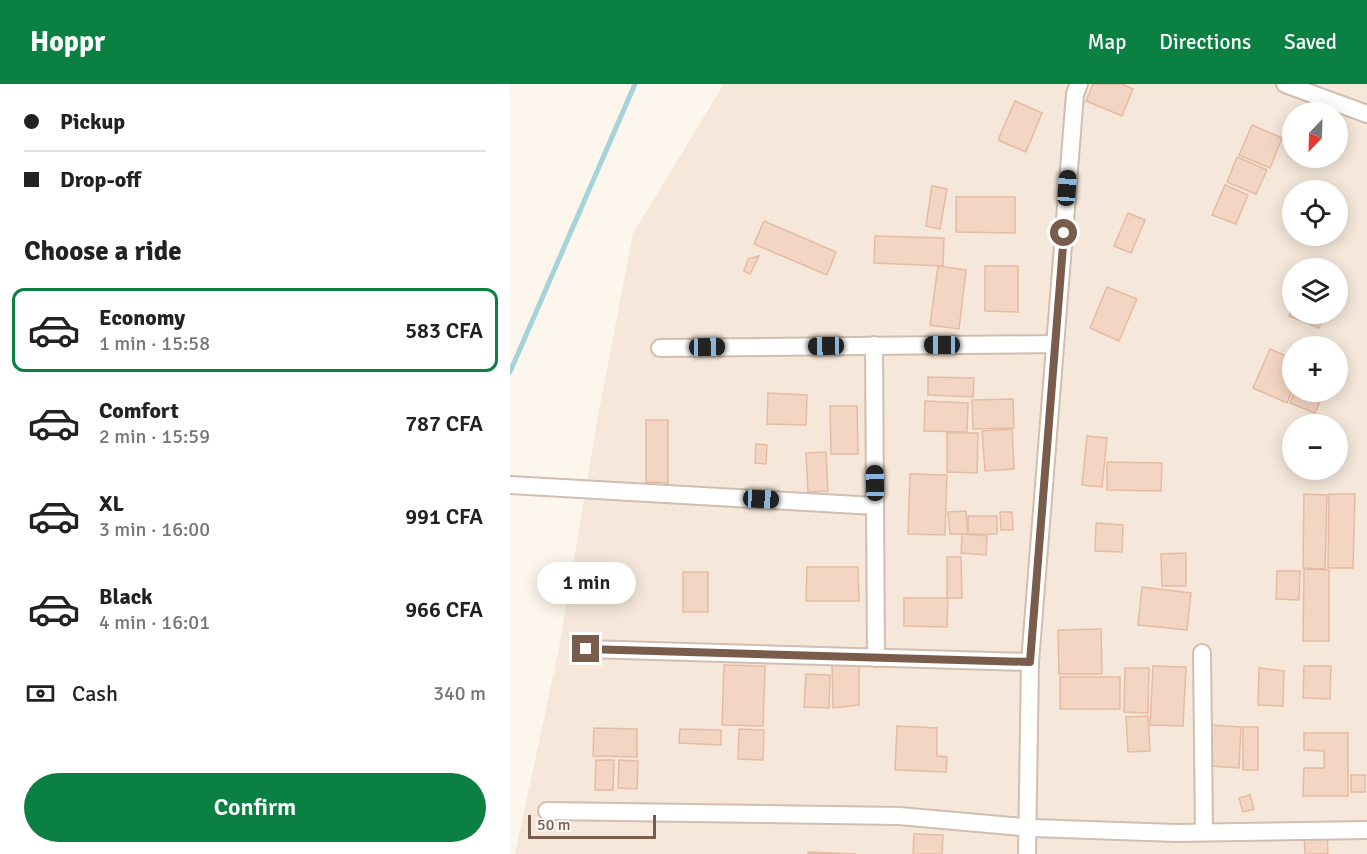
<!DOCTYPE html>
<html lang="en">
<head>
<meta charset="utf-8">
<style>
  body { margin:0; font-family:Signika,sans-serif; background:#f6f6f6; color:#222; height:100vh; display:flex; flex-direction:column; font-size:22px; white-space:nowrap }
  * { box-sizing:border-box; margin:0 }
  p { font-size:20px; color:#767676 }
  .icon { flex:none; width:33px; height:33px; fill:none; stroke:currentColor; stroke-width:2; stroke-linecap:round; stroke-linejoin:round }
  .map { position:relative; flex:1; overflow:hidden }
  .sheet { display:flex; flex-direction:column; background:#fff; width:510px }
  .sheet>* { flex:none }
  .banner { display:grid; align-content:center; height:132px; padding:0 24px; background:#fff }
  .needle { width:39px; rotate:203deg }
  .tools { position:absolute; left:772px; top:18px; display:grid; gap:12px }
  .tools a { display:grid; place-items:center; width:66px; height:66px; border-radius:50%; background:#fff; box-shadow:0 3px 15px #0003; font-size:30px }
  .scale { position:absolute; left:18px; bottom:15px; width:128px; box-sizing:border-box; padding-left:6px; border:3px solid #7a5c4d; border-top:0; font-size:16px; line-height:21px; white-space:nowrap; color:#7a5c4d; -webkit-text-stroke:4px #fffaf3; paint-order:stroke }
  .end { position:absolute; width:27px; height:27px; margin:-14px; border:8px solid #7a5c4d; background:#fff; box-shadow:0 0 0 3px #fff }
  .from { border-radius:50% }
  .bubble { position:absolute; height:42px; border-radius:21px; background:#fff; box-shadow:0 3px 15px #0003; font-size:20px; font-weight:600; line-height:42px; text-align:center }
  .car { position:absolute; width:18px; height:36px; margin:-18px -9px; border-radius:8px; box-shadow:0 0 4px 2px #0007; background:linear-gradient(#222 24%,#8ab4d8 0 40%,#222 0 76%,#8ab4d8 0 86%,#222 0) }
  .banner b { display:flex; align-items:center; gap:21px; height:57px; font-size:22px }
  .banner b+b { border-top:2px solid #e0e0e0 }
  .banner i { width:15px; height:15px; background:#222 }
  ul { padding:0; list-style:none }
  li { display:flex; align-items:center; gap:18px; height:84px; margin:0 12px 9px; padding:0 12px; border:3px solid transparent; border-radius:12px }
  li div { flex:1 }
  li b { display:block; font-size:22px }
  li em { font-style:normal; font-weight:600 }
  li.active { border-color:#0b8043 }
  li>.icon { width:54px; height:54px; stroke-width:1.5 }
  h2 { padding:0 24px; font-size:27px; line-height:72px }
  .pay { display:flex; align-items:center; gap:15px; height:66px; padding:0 24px; font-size:22px }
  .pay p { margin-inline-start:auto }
  .action { display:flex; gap:12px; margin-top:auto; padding:12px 24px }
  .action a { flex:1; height:69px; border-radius:36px; background:#0b8043; color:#fff; font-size:24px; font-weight:600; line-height:69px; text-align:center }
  header { display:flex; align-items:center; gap:36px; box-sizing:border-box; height:84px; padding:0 30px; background:#0b8043; color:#fff }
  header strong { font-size:28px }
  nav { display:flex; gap:33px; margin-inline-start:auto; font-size:21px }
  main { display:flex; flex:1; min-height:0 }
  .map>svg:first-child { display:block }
  .residential { fill:#f5e8da; fill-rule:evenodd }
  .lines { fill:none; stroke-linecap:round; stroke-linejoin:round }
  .stream { stroke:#a5d3da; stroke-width:5 }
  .building { fill:#f3d5c3; stroke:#e6bba3; stroke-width:1.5 }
  .street-casing { stroke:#d1beb0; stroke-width:20 }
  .street { stroke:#fff; stroke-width:16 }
  .route { stroke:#7a5c4d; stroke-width:8 }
</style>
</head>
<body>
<header>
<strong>Hoppr</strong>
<nav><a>Map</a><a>Directions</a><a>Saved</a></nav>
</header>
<main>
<section class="sheet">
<div class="banner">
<b><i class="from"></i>Pickup</b>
<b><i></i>Drop-off</b>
</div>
<h2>Choose a ride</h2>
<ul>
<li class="active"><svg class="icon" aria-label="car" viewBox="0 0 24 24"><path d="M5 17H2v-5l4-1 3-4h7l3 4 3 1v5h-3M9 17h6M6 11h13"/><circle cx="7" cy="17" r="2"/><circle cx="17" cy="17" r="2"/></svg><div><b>Economy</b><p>1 min · 15:58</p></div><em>583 CFA</em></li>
<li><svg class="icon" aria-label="car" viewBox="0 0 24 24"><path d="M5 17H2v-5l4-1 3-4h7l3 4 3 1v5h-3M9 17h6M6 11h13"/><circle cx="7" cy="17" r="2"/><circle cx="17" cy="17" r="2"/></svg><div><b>Comfort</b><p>2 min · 15:59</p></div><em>787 CFA</em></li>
<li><svg class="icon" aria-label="car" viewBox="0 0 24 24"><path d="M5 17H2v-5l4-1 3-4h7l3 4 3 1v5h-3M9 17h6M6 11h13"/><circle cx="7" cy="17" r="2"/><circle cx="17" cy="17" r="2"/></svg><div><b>XL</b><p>3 min · 16:00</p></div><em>991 CFA</em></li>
<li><svg class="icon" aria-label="car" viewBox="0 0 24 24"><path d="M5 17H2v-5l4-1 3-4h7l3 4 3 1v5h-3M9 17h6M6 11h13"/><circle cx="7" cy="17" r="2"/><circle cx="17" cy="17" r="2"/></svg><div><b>Black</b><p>4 min · 16:01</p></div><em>966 CFA</em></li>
</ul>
<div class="pay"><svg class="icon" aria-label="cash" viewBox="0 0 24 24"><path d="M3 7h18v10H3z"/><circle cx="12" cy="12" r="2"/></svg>Cash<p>340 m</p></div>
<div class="action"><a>Confirm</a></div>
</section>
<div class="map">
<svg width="857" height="770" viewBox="0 0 857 770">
  <rect width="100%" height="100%" fill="#fdf6ec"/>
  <path class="residential" d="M214 0H857V770H5L49 564 88 332 123 149ZM783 28H828V74H783ZM783 106H828V152H783ZM783 184H828V230H783ZM783 262H828V308H783ZM783 340H828V386H783Z"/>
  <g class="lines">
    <path class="stream" d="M0 288 125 0"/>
  </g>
  <g class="building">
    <path d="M583 0H612L623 5 612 32 576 17Z"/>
    <path d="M505 17 532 29 516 68 488 56Z"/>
    <path d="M742 41 772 54 760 84 729 71Z"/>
    <path d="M727 73 757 86 746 110 717 98Z"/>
    <path d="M715 101 738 111 726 140 702 131Z"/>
    <path d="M422 102 437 105 430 145 416 142Z"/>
    <path d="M446 113H505V149L446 148Z"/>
    <path d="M618 129 635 136 621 169 604 162Z"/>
    <path d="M254 137 326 168 317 191 244 160Z"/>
    <path d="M365 152 434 154 433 182 364 179Z"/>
    <path d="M249 172 240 190 234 187 238 175Z"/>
    <path d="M428 182 456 186 449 245 420 241Z"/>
    <path d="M475 182H508V228L475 227Z"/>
    <path d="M597 203 627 215 609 257 580 244Z"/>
    <path d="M783 223V230H815L809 244 779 232Z"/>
    <path d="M760 265 783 275V304L777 319 743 304Z"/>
    <path d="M418 293 464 294 463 313 418 311Z"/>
    <path d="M785 308H814L805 329 780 319Z"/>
    <path d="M258 309 297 311 296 341 257 340Z"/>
    <path d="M503 315 504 344 463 345 462 316Z"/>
    <path d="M415 317 458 319 457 348 414 347Z"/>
    <path d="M320 322H347L348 370H321Z"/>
    <path d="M136 336H158V399L136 398Z"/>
    <path d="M502 345 504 385 475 387 472 347Z"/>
    <path d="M437 349H468L467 389 437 388Z"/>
    <path d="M577 352 597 354 592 403 572 401Z"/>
    <path d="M246 360 257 361 256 380 245 379Z"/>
    <path d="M316 368 318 407 298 408 296 369Z"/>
    <path d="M597 378 652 379 651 407 597 406Z"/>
    <path d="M400 390 437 391 435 451 398 450Z"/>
    <path d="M794 410 817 411 815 485 793 484Z"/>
    <path d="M819 410H845L843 484H818Z"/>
    <path d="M456 427 458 450H440L438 428Z"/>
    <path d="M490 428H502L503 446H491Z"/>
    <rect x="458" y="432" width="29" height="18"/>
    <path d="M586 439 613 441 612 468 585 467Z"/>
    <path d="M452 450 477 452 476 471 451 469Z"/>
    <path d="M676 469V502H652L651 470Z"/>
    <path d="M437 473H451L452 514H437Z"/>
    <path d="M297 483H348L349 517H296Z"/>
    <path d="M794 485 819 486V557H793Z"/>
    <path d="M767 487H790L789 516 766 515Z"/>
    <rect x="173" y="488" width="25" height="40"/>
    <path d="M632 503 681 509 677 546 628 541Z"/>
    <path d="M394 514H438L437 543 394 542Z"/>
    <path d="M591 545 592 590H549L548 546Z"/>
    <path d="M349 578V621L323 624 322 579Z"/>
    <path d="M214 581 255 582 253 642 212 641Z"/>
    <path d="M643 582 676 583 673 642 640 641Z"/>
    <path d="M794 582H821L820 615 793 614Z"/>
    <path d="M615 584H639L638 629 614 628Z"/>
    <path d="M749 584 774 587 773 622 748 621Z"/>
    <path d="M296 590 320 591 319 624 294 623Z"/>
    <rect x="550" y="593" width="60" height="32"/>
    <path d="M638 632 640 667 618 668 616 633Z"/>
    <path d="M702 641 731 643 729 684 700 682Z"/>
    <path d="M387 642 427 644V672L437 673 436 688 385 686Z"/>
    <rect x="733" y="643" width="15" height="43"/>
    <path d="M84 644 127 645V673L83 672Z"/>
    <path d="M170 645 211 646V661L169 659Z"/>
    <path d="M229 645 254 646 253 676 228 675Z"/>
    <path d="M794 649H838V712H793L794 684H814V667L794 666Z"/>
    <path d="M86 676H104L103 706H85Z"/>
    <path d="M109 676 128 677 127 705 108 704Z"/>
    <rect x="841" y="691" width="14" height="17"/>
    <path d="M740 711 744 725 733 728 729 714Z"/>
    <path d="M794 748H817L818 770H795Z"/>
    <path d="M404 750 433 751 432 770H403Z"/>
    <path d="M298 768 346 770H298Z"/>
  </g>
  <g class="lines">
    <defs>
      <g id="street">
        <path d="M775 0 857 30"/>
        <path d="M364 261 366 574"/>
        <path d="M150 264 545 260"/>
        <path d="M0 401 365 422"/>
        <path d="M76 565 520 578"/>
        <path d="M692 569 694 748"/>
        <path d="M37 727 389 732 523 744 666 749 857 746"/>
        <path d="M517 770 520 578 565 10 569 0"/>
      </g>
    </defs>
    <use href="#street" class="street-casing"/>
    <use href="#street" class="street"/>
  </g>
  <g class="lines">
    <path class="route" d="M76 565 520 578 554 149"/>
  </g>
</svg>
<div class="tools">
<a><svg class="needle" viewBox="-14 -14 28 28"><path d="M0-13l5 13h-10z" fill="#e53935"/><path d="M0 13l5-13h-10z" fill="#767676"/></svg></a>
<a><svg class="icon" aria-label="locate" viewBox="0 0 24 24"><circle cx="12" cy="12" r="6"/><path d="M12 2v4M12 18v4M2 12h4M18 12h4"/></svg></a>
<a><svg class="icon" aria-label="layers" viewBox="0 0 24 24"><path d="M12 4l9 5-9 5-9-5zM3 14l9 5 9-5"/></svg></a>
<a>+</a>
<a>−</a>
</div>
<div class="scale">50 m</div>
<i class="end from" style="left:554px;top:149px"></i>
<i class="end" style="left:76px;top:565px"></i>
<div class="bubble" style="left:27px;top:478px;width:99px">1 min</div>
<i class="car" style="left:557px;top:104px;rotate:4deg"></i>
<i class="car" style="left:432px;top:261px;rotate:270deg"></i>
<i class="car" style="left:316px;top:262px;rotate:269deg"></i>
<i class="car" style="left:197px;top:263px;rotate:89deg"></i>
<i class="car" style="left:365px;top:399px;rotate:359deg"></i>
<i class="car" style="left:251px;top:415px;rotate:93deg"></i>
</div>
</main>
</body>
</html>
